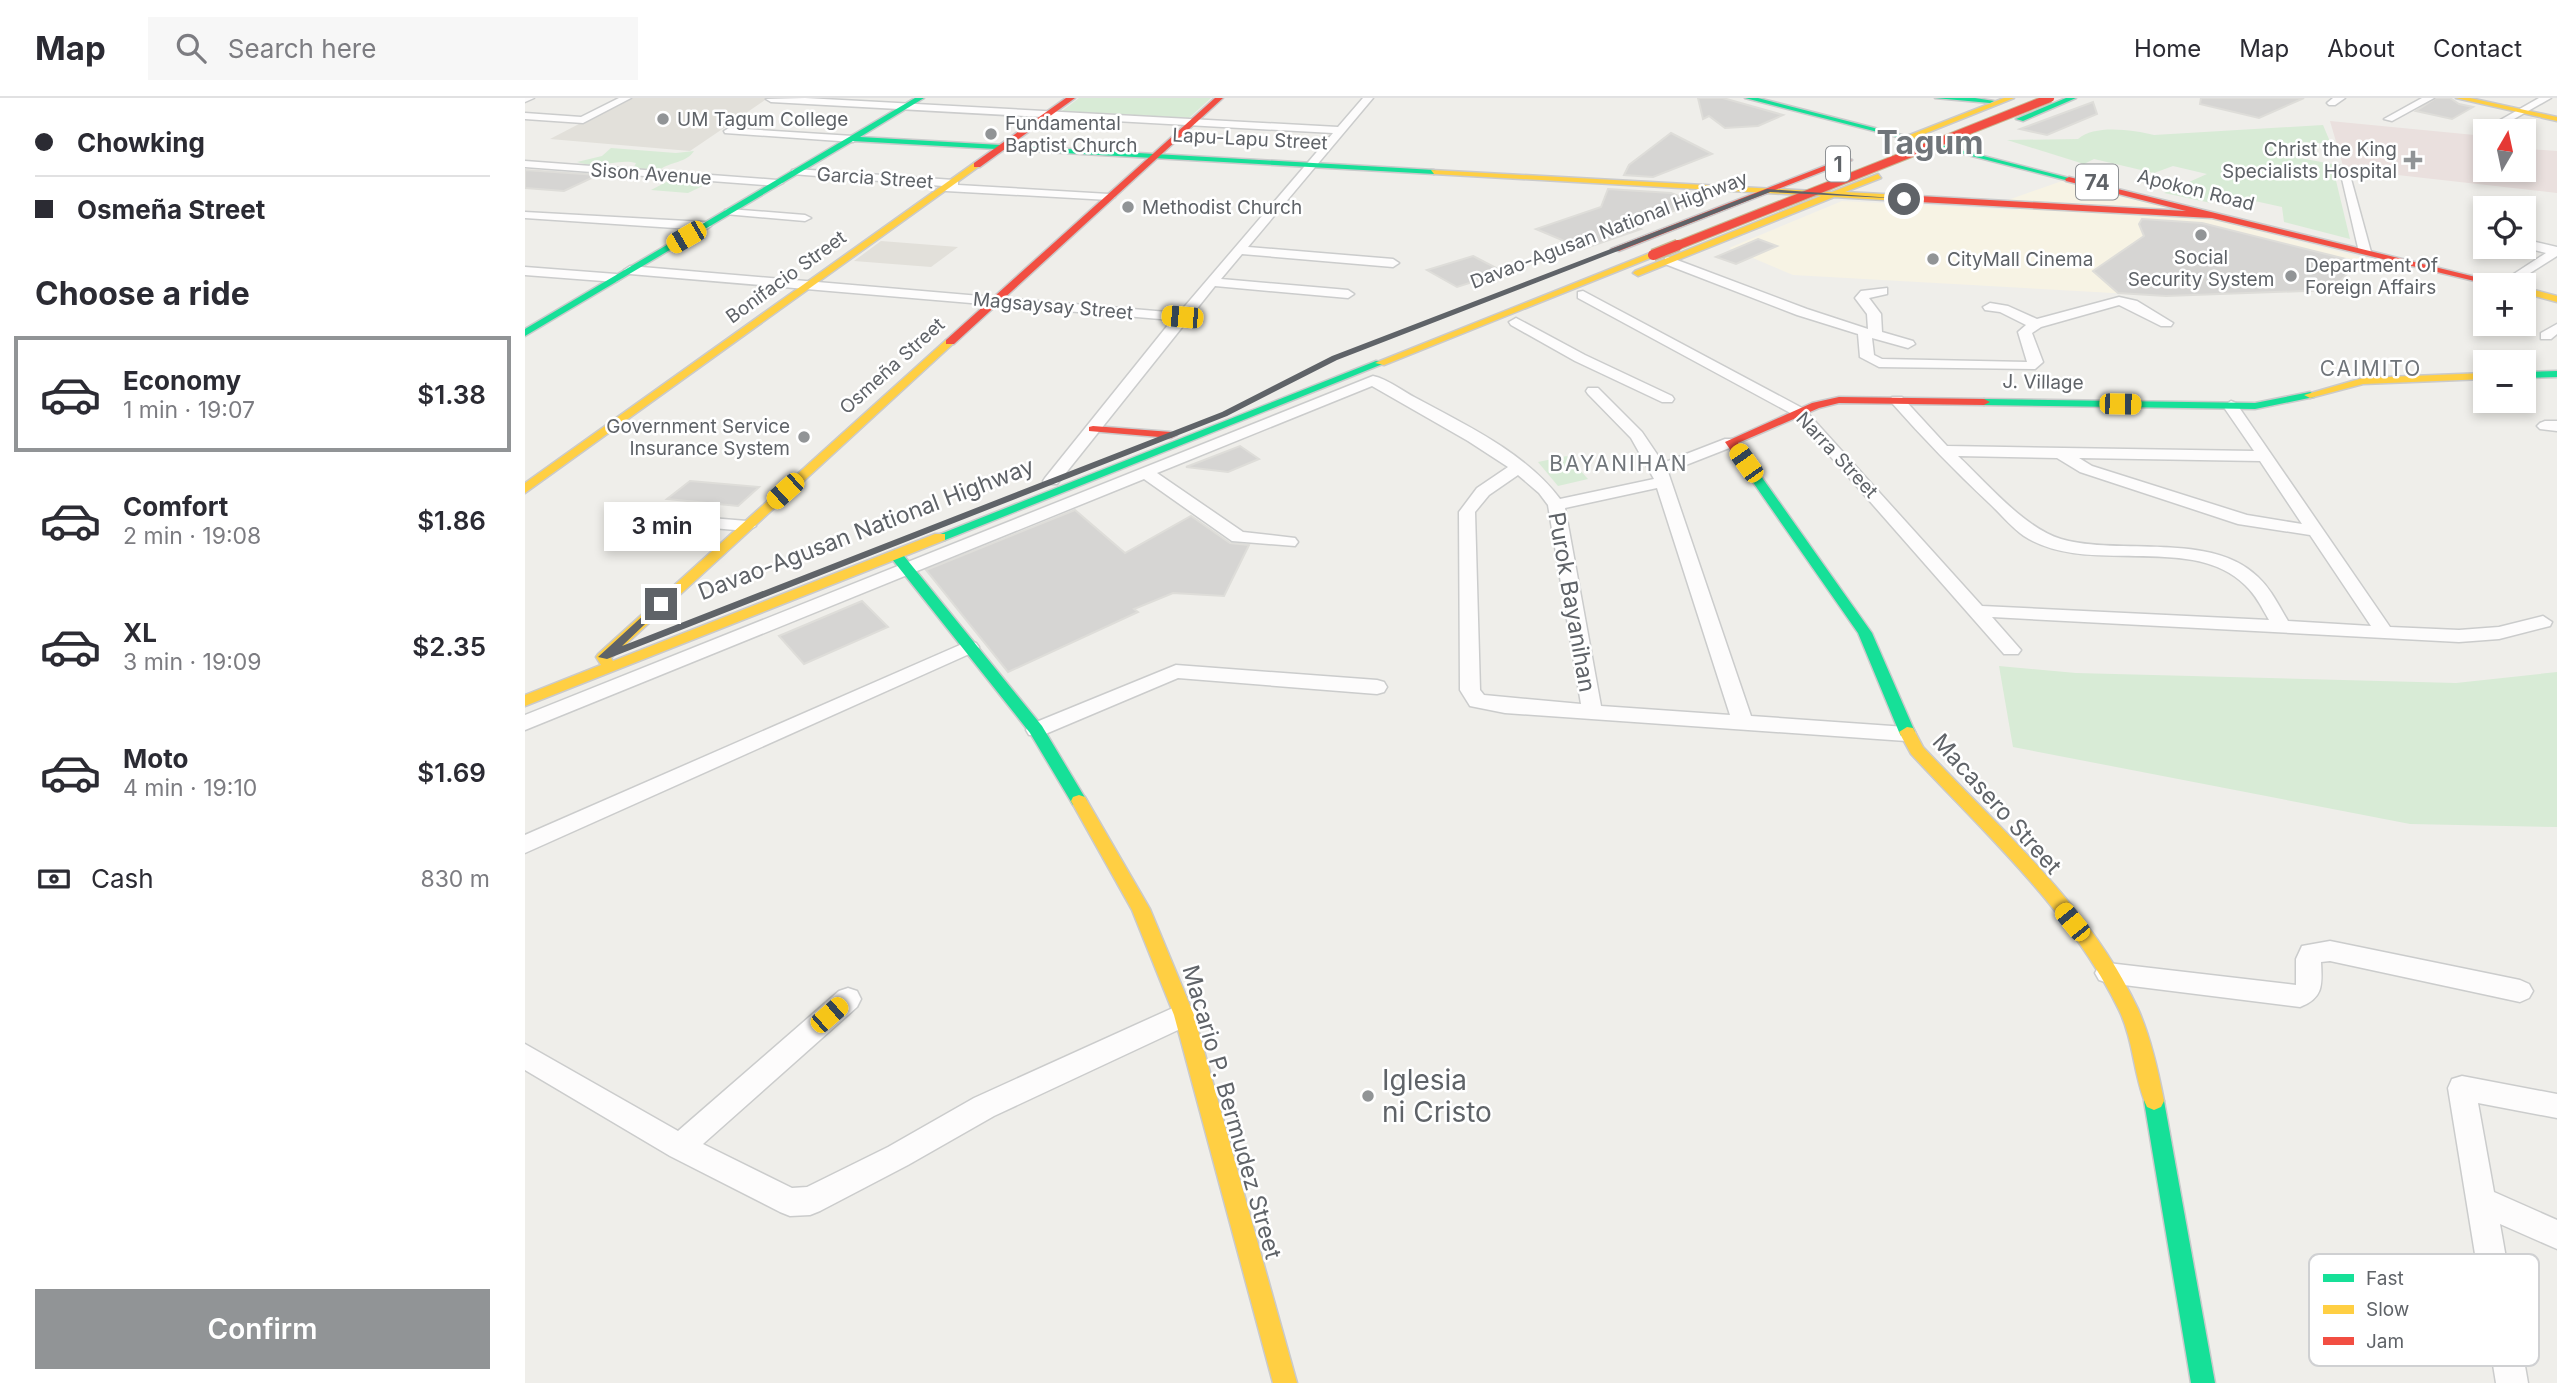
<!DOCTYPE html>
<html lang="en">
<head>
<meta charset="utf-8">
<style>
  body { margin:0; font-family:Inter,sans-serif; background:#f7f7f7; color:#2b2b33; height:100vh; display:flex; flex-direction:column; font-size:26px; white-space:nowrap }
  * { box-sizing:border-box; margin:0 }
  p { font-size:23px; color:#7c7c81 }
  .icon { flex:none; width:38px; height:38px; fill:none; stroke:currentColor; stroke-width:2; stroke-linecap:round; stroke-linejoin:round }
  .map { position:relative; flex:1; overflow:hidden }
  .panel { display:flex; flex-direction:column; background:#fff; width:525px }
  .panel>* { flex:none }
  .top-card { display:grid; align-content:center; height:154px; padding:0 35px; background:#fff }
  .needle { width:46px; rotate:9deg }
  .fabs { position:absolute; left:1948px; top:21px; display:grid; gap:14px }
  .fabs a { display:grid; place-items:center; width:63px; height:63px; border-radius:0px; background:#fff; box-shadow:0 4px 10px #0003; font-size:35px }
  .end { position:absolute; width:32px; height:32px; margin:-16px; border:9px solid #5f6368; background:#fff; box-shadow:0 0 0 4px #fff }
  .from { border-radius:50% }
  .bubble { position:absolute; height:49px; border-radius:0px; background:#fff; box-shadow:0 4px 10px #0003; font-size:23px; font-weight:600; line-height:49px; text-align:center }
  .car { position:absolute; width:21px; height:42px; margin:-21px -10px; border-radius:9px; box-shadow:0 0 5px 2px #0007; background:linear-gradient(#f5c518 24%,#345 0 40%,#f5c518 0 76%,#345 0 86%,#f5c518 0) }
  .top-card b { display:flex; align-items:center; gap:24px; height:66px; font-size:26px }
  .top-card b+b { border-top:2px solid #e1e1e2 }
  .top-card i { width:18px; height:18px; background:#2b2b33 }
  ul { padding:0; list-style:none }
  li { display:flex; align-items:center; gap:21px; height:116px; margin:0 14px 10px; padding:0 21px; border:4px solid transparent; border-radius:0px }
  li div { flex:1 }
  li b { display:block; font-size:26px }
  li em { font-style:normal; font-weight:600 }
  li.current { border-color:#919496 }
  li>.icon { width:63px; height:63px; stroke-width:1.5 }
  h2 { padding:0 35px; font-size:32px; line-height:84px }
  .pay { display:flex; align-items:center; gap:18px; height:77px; padding:0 35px; font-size:26px }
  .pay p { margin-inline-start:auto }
  .button { display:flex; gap:14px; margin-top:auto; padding:14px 35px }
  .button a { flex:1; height:80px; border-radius:0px; background:#919496; color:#fff; font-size:28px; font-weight:600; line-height:80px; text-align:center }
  header { display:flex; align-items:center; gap:42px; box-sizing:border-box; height:98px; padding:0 35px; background:#fff; border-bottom:2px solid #e1e1e2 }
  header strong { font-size:33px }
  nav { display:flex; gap:38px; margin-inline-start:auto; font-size:24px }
  .search { width:490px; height:63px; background:#f7f7f7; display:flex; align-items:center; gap:18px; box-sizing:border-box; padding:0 24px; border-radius:0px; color:#7c7c81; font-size:26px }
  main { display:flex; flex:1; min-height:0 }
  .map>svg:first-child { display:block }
  .commercial { fill:#f7f3e4 }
  .education { fill:#e2e0da }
  .medical { fill:#eae0de }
  .green { fill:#d8ebd6 }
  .building { fill:#d6d5d3; stroke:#deddd9; stroke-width:2 }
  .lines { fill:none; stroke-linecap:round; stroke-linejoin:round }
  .street-casing { stroke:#cbcccc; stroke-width:3 }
  .fast-casing { stroke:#cacacb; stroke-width:3 }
  .slow-casing { stroke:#cacacb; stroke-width:3 }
  .jam-casing { stroke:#cacacb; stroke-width:3 }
  .street { fill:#fdfcfc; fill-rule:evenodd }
  .fast { fill:#16e098; fill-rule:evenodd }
  .slow { fill:#ffcf43; fill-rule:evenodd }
  .jam { fill:#f24e42; fill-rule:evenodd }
  .jam-bridge-far1-casing { stroke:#c8b996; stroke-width:10; stroke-linecap:butt }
  .jam-bridge-casing { stroke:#c8b996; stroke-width:13; stroke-linecap:butt }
  .jam-bridge-far1 { stroke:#f24e42; stroke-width:8 }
  .jam-bridge { stroke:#f24e42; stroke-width:10 }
  .route { fill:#5f6368 }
  .poi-dot { fill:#919496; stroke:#fff; stroke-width:2.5 }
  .labels { text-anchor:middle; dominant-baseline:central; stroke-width:5; stroke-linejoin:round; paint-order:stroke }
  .far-poi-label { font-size:19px; fill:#5f6368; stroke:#fff; text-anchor:start }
  .far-street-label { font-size:19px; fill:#5f6368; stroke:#fff }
  .shield { fill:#fff; stroke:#8f9295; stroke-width:2 }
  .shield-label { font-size:21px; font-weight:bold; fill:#5f6368 }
  .far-neighbourhood-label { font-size:21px; letter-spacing:2px; fill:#70757a; stroke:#fff }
  .far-quarter-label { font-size:21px; letter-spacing:2px; fill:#70757a; stroke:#fff }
  .street-label { font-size:23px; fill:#5f6368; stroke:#fff }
  .near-poi-label { font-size:28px; fill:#5f6368; stroke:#fff; text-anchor:start }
  .far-town-label { font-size:32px; font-weight:bold; fill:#70757a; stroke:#fff }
  .key { fill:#fff; stroke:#cfd0d2; stroke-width:2 }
  .key-label { font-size:19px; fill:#5f6368 }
</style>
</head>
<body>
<header>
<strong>Map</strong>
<div class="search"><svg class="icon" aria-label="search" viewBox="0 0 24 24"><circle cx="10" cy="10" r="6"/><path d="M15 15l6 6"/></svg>Search here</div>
<nav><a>Home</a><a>Map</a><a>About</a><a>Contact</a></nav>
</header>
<main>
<section class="panel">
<div class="top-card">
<b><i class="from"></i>Chowking</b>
<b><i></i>Osmeña Street</b>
</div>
<h2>Choose a ride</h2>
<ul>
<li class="current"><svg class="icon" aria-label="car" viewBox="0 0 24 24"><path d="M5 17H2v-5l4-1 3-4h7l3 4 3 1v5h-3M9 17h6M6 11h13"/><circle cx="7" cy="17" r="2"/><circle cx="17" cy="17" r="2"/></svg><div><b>Economy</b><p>1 min · 19:07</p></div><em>$1.38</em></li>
<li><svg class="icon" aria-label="car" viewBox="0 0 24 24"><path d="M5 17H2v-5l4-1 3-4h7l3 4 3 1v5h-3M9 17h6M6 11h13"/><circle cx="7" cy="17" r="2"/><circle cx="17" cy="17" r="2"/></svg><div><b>Comfort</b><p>2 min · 19:08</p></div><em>$1.86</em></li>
<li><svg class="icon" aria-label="car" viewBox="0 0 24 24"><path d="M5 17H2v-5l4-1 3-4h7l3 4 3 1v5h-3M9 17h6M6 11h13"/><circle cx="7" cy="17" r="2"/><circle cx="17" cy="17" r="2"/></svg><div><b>XL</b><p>3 min · 19:09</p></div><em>$2.35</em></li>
<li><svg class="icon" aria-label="car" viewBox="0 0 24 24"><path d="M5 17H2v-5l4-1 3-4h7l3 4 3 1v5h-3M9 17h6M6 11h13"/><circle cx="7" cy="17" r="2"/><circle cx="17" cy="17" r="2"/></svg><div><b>Moto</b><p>4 min · 19:10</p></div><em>$1.69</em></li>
</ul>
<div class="pay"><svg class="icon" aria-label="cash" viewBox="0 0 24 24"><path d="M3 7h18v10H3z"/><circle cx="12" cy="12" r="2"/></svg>Cash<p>830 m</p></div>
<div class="button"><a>Confirm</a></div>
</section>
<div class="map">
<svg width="2032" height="1285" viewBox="0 0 2032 1285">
  <rect width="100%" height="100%" fill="#efeeea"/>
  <path class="commercial" d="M1537 83 1839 160 1807 192 1641 198 1268 177 1204 150 1317 103 1494 112 1483 102Z"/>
  <g class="education">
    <path d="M104 0H243L165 53 25 41Z"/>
    <path d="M356 143 433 149 406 169 329 163Z"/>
  </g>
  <path class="medical" d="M1805 23 1960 38V72H1998L1999 42 2005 51 2032 53V95L1819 71Z"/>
  <g class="green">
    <path d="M554 0H686L664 20 537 13Z"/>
    <path d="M1798 27 1806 46 1778 44 1775 60 1807 66 1825 141 1759 124 1757 109 1698 96 1686 105 1639 95 1682 76 1648 68 1629 75 1569 61 1559 66 1482 42 1553 41C1570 26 1608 32 1629 37Z"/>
    <path d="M86 50 151 55 169 53C161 65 147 63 134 72H112L109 69 111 65C92 60 76 72 52 64L77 58Z"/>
    <path d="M149 80 186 84 163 95 126 92Z"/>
    <path d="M1042 358 1063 381 1033 388 1013 364Z"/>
    <path d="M1474 568 1551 575 1931 585 2032 574V729L1885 726 1488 649Z"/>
  </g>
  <g class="building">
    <path d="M1173 0H1198L1258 17 1233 28 1200 30 1184 18 1178 21Z"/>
    <path d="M1676 0H1779L1734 20 1675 6Z"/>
    <path d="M1911 0H1925L1934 6 1948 9 1927 21 1891 13Z"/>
    <path d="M1568 4 1572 16 1522 37 1495 31Z"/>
    <path d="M1146 35 1187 56 1128 79 1099 77 1104 67Z"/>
    <path d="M0 72 73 77 39 93 0 90Z"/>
    <path d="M1083 91 1146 95 1172 105 1108 127 1116 131 1058 151 1011 131 1076 109Z"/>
    <path d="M1617 121 1677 125 1833 164 1807 192 1641 198 1593 195 1568 173 1619 138 1614 126Z"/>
    <path d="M1233 141 1252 148 1211 166 1191 159Z"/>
    <path d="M948 158 979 174 932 189 902 172Z"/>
    <path d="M715 348 734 361 703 374 661 369Z"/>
    <path d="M165 383 234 389 213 408 142 401Z"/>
    <path d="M550 412 600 455 666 418 705 445 724 447 699 498 648 495 609 511 613 514 483 574 401 472Z"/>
    <path d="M337 503 363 529 279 566 254 538Z"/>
  </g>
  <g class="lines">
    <defs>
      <g id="street">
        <path d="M0 0H9L0 4Z"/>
        <path d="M94 0H106L58 25 0 21V15L56 19Z"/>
        <path d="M280 0 813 29 838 0H848L723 149 868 161 874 165 868 169 717 156 696 181 823 192 829 196 823 200 690 188 532 386H520L518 383 520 380 647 222 105 176 99 172 105 168 654 215 808 35 246 4 241 1Z"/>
        <path d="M1808 0H1820L1810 7H1804L1802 5Z"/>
        <path d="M1897 0H1909L1867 23 1859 21Z"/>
        <path d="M2014 0H2026L1968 33H1960V36L1956 33Z"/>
        <path d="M204 30 328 38 333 41 328 44 200 35 199 33Z"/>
        <path d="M0 63 252 82 258 85 252 88 0 69Z"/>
        <path d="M1814 68 1823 70 1846 154 1844 157 1834 154Z"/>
        <path d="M271 71 429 82 433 83V87L584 96 590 99 584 102 421 93 415 90 418 88 267 76V72Z"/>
        <path d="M204 111 280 117 286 120 280 123 200 116V112Z"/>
        <path d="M0 114 180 124 186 128 180 132 0 120Z"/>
        <path d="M1998 141 2032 149V158L1986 187H1972L2021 155 1998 149Z"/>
        <path d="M1144 159 1282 211 1343 231 1342 216 1330 200 1336 193 1362 190V196L1344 200 1356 216 1357 234 1388 243 1390 246 1383 250 1347 240 1349 257 1357 261 1502 264 1493 234 1501 227 1475 214 1460 212 1458 209 1465 205 1483 208 1512 221 1594 199 1612 203 1648 225 1646 228H1636L1594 207 1516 229 1507 235 1518 264 1510 271 1354 269 1335 259 1333 236 1272 217 1140 166V160Z"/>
        <path d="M0 169 91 176 97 180 91 184 0 177Z"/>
        <path d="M1058 193 1279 311 1457 508 1744 522C1737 510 1731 497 1720 487 1667 434 1562 479 1499 438 1486 429 1475 415 1464 405 1430 373 1398 340 1367 305L1365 302 1367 299H1377L1422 348 1729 353 1698 308 1706 303 1711 305 1865 529 1934 532 1974 529 2018 518 2027 524 2025 528 1974 541 1934 544 1467 519 1496 552 1493 556H1479L1269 317 1053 200V194ZM1433 358 1532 360 1555 374 1713 426 1785 437 1846 528 1763 523C1754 508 1746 491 1733 479 1686 433 1595 458 1536 441 1499 430 1461 384 1433 358ZM1554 360 1735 363 1777 426 1722 417 1567 368Z"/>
        <path d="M991 220 1060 257 1147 298 1149 301 1147 304H1137L1050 263 986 227 984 224Z"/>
        <path d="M2032 226V236L2026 241H2016V235Z"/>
        <path d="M848 278C863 281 877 293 891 300 941 327 1001 355 1035 401L1129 381 1106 340 1063 296 1061 293 1063 290H1073L1117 334 1138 365 1200 341H1212L1214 344 1212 347 1143 374 1226 618 1381 629 1388 631 1391 636 1388 641 1381 643 980 615 945 608 935 592 934 414 952 390 983 369 943 343 847 288 632 375 718 434 770 440 773 444 770 448 707 443 619 381 0 632V617ZM993 377 1014 395 1023 407 1056 606 959 597 955 592 950 414 964 397ZM1132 390 1205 617 1076 608 1040 410Z"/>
        <path d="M2020 323H2032V333L2015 331 2012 328 2015 325Z"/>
        <path d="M89 412 222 423 231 428 222 433 83 421 81 417 83 413Z"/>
        <path d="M444 543 451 545 454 549 451 553 0 755V737Z"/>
        <path d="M651 567 852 582 859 584 862 589 859 594 852 596 653 580 518 637H504L501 632 504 627Z"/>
        <path d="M1805 843 1995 882 2004 886 2008 893 2004 900 1995 904 1805 863 1796 864C1797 886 1799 900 1775 909L1583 885 1574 882 1570 875 1574 868 1583 865 1771 887V861L1777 848Z"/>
        <path d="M323 890 332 893 336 901 332 909 178 1046 267 1090 282 1089 363 1049 449 1000 650 909 659 906 668 909 672 917 668 925 469 1018 383 1067 295 1113 285 1117 265 1118 255 1114 145 1058 0 972V946L153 1033 314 893Z"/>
        <path d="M1937 978 2032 996V1020L1953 1005 1969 1094 2032 1122V1151L1975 1126 2003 1285H1971L1923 990 1927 981Z"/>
      </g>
      <g id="fast">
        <path d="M390 0H399L335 39 909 72 913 74 909 76 328 43 0 238V231Z"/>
        <path d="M1220 0H1233L1548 81 1544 83Z"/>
        <path d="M1410 0H1450L1469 3 1465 5Z"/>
        <path d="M1541 0H1551L1498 23 1491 21Z"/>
        <path d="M851 263 860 265 420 442 415 443 408 439Z"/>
        <path d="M2032 273V279L1998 280V274Z"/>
        <path d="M1785 294 1791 297 1789 299 1730 311 1459 307 1453 304 1459 301 1730 305Z"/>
        <path d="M1215 353 1219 354 1347 535 1390 634 1388 638H1376L1374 634 1333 535 1209 357Z"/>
        <path d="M370 452 375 453 517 628 562 703 560 707H548L505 635 363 456Z"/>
        <path d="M1629 994 1636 997 1639 1003 1690 1285H1666L1619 1003 1622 997Z"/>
      </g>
      <g id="slow">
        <path d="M1479 0H1489L1384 42 1377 40Z"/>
        <path d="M1931 0H1945L2032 19V23Z"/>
        <path d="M449 65 456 67 0 395V385Z"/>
        <path d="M906 72 1307 94 1353 76 1356 80 1320 94 1376 97 1380 100 1376 103 1309 99 1113 178 1108 175 1110 173 1296 98 909 76Z"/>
        <path d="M1125 155 1133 157 859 267 850 265Z"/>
        <path d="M1998 189 2032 198V204L1998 195Z"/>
        <path d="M421 242 430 244 86 560 88 563 410 436H420V442L0 608V597L76 567 71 559 73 556Z"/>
        <path d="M1960 275V281L1838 286 1785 300 1779 297 1838 280Z"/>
        <path d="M1382 629 1388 630 1398 649C1474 730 1565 808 1613 911 1626 940 1633 972 1639 1003L1636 1009 1629 1012 1622 1009C1609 981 1609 943 1594 912 1546 813 1460 736 1386 656L1374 634Z"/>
        <path d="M554 697 560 699 625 811 669 917 772 1285H748L649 917 607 812 546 703 548 699Z"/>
      </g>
      <g id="jam">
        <path d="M541 0H550L455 69H449V65Z"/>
        <path d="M690 0H698L429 246H421V242Z"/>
        <path d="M1320 60 1327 62 1094 153 1086 151Z"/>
        <path d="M1544 79 1983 187H1966L1687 120 1376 103 1372 100 1376 97 1661 113 1541 83 1540 81Z"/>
        <path d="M1314 299 1459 301 1465 304 1459 307 1314 305 1294 310 1213 345 1221 357 1219 360H1211L1200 344 1287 305Z"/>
        <path d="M568 328 646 334 652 337 646 340 564 333V329Z"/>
      </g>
    </defs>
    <use href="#street" class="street-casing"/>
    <use href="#fast" class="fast-casing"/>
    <use href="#slow" class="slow-casing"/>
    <use href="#jam" class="jam-casing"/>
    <use href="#street" class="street"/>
    <use href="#fast" class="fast"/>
    <use href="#slow" class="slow"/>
    <use href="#jam" class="jam"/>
    <defs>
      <path id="jam-bridge-far1" d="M1149 149 1525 0"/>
      <path id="jam-bridge" d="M1128 157 1153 147"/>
    </defs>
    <use href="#jam-bridge-far1" class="jam-bridge-far1-casing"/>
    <use href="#jam-bridge" class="jam-bridge-casing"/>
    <use href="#jam-bridge-far1" class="jam-bridge-far1"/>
    <use href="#jam-bridge" class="jam-bridge"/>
  </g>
  <path class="route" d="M1242 91 1382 101 1245 94 812 262 702 318 82 561 73 559 133 504 141 506 97 548 697 314 807 258Z"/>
  <g class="poi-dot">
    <circle cx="138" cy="21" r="7"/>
    <circle cx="466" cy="36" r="7"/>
    <path d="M1884.5 51.5h7v7h7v7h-7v7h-7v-7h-7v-7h7z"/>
    <circle cx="603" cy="109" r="7"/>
    <circle cx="1676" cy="137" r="7"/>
    <circle cx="1408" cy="161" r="7"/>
    <circle cx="1766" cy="178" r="7"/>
    <circle cx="279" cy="339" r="7"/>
    <circle cx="843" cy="998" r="7"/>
  </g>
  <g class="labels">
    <g class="far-poi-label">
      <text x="152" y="21">UM Tagum College</text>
      <text x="480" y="25">Fundamental<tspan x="480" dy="22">Baptist Church</tspan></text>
      <text x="1872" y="51" text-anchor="end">Christ the King<tspan x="1872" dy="22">Specialists Hospital</tspan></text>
      <text x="617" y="109">Methodist Church</text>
      <text x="1676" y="159" text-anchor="middle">Social<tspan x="1676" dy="22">Security System</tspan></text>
      <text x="1422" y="161">CityMall Cinema</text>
      <text x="1780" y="167">Department Of<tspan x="1780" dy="22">Foreign Affairs</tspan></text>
      <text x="265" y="328" text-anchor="end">Government Service<tspan x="265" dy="22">Insurance System</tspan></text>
    </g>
    <g class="far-street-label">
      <text transform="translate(725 41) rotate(3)">Lapu-Lapu Street</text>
      <text transform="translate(126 76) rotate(4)">Sison Avenue</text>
      <text transform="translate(350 80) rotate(4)">Garcia Street</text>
      <text transform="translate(1671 92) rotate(14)">Apokon Road</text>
      <text transform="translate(1084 132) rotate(-21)">Davao-Agusan National Highway</text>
      <text transform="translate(261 179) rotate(-36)">Bonifacio Street</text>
      <text transform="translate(528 208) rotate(5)">Magsaysay Street</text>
      <text transform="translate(367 268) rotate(-42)">Osmeña Street</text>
      <text transform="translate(1518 284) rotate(1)">J. Village</text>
      <text transform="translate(1312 357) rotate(47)">Narra Street</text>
    </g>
    <g class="shield">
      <rect x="1301" y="48.5" width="24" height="35" rx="5"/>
      <rect x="1551" y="66.5" width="42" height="35" rx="5"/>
    </g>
    <g class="shield-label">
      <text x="1313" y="66">1</text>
      <text x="1572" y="84">74</text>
    </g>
    <g class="far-neighbourhood-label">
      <text x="1846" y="270">CAIMITO</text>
    </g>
    <g class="far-quarter-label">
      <text x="1094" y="365">BAYANIHAN</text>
    </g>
    <g class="street-label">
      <text transform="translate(341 431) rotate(-21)">Davao-Agusan National Highway</text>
      <text transform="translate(1047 504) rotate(80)">Purok Bayanihan</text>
      <text transform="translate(1472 706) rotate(48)">Macasero Street</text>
      <text transform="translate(707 1014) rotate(74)">Macario P. Bermudez Street</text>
    </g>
    <g class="near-poi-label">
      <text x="857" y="982">Iglesia<tspan x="857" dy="32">ni Cristo</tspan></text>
    </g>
    <g class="far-town-label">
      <text x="1405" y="44">Tagum</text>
    </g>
  </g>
  <rect x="1784" y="1156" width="230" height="112" rx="10" class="key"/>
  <rect x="1798" y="1176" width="31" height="8" fill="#16e098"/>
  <rect x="1798" y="1207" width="31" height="9" fill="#ffcf43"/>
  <rect x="1798" y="1239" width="31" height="8" fill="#f24e42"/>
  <g class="key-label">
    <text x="1841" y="1187">Fast</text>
    <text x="1841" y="1218">Slow</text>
    <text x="1841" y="1250">Jam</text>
  </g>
</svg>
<div class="fabs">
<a><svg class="needle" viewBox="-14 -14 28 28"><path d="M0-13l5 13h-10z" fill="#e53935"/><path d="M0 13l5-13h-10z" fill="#7c7c81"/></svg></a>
<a><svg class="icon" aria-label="locate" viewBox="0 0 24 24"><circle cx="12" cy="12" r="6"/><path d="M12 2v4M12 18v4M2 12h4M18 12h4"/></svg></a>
<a>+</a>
<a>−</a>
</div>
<i class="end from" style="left:1379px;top:101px"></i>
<i class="end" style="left:136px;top:506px"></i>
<div class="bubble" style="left:79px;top:404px;width:116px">3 min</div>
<i class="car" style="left:161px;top:139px;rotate:240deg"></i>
<i class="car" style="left:657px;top:219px;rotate:275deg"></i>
<i class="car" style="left:1595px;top:306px;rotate:91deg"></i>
<i class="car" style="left:1221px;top:365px;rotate:325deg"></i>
<i class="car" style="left:260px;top:393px;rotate:228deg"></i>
<i class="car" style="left:1547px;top:824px;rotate:321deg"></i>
<i class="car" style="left:304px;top:917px;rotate:49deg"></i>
</div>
</main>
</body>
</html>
